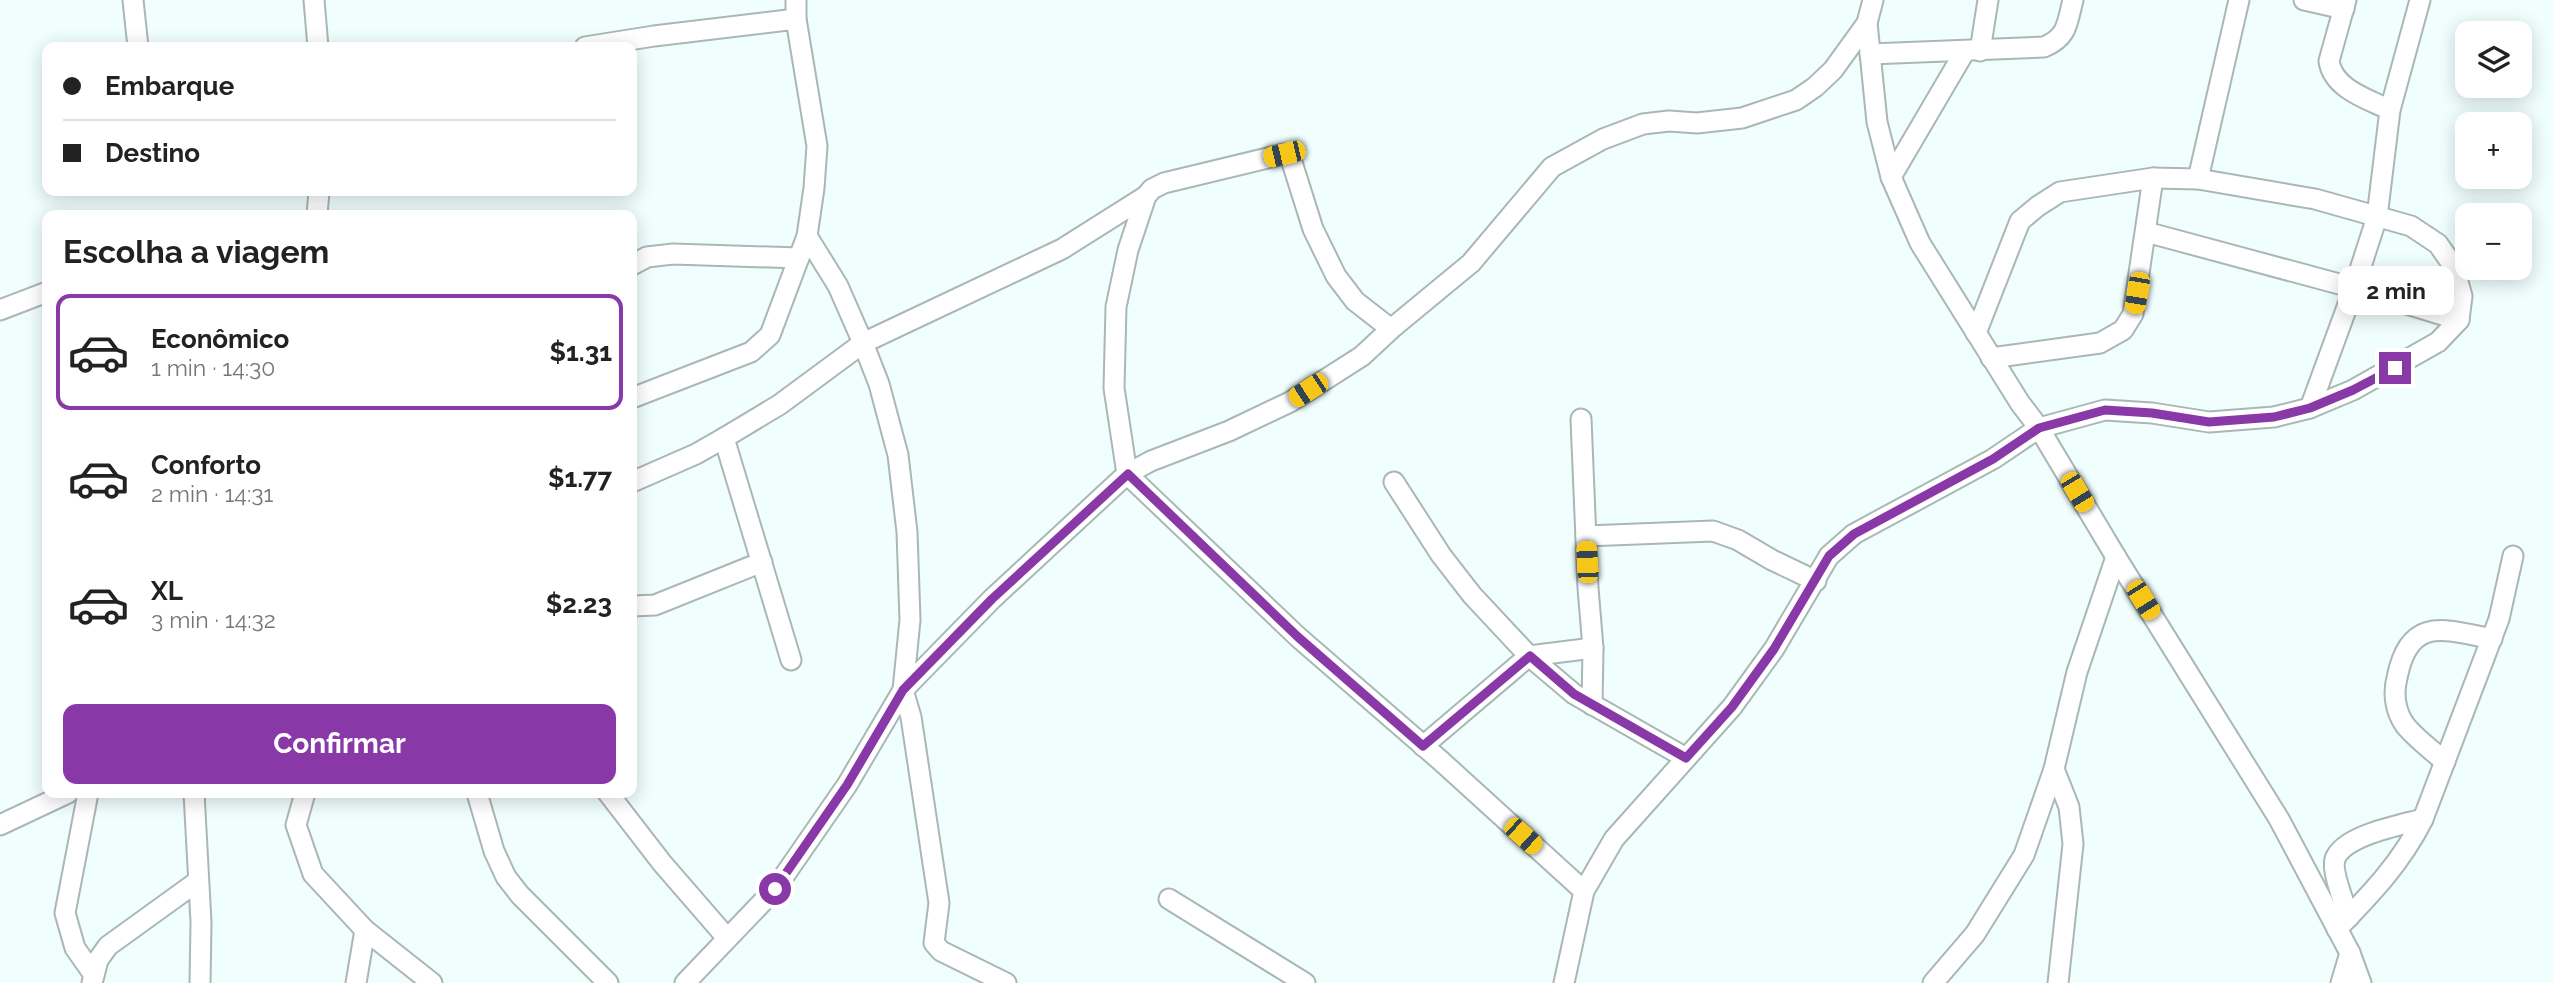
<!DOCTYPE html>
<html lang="pt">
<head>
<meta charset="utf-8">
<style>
  body { margin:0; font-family:Raleway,sans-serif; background:#f6f6f6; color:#222; height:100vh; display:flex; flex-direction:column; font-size:26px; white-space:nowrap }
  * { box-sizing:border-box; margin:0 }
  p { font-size:23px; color:#767676 }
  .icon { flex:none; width:38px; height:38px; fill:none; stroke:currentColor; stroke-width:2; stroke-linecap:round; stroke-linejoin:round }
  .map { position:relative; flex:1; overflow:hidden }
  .side { position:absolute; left:42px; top:210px; width:595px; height:588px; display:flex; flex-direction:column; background:#fff; border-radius:14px; box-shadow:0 4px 18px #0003 }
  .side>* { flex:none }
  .guide { position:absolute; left:42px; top:42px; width:595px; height:154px; border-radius:14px; box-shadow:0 4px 18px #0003; display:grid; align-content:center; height:154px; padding:0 21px; background:#fff }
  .controls { position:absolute; left:2455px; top:21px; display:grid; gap:14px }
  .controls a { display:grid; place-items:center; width:77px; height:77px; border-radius:14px; background:#fff; box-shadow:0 4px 18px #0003; font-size:35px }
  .end { position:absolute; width:32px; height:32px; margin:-16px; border:9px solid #8938a7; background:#fff; box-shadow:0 0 0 4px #fff }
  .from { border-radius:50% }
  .bubble { position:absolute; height:49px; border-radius:14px; background:#fff; box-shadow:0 4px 18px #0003; font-size:23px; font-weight:700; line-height:49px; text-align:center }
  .car { position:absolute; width:21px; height:42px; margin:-21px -10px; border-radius:9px; box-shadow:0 0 5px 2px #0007; background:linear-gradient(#f5c518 24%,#345 0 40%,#f5c518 0 76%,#345 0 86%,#f5c518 0) }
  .guide b { display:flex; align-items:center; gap:24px; height:66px; font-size:26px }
  .guide b+b { border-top:2px solid #e0e0e0 }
  .guide i { width:18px; height:18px; background:#222 }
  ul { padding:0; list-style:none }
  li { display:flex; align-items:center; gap:21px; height:116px; margin:0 14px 10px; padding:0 7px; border:4px solid transparent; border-radius:14px }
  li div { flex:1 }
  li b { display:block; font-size:26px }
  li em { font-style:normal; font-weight:700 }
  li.on { border-color:#8938a7 }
  li>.icon { width:63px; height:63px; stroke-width:1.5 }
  h2 { padding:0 21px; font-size:32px; line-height:84px }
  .button { display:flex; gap:14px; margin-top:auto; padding:14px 21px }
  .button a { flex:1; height:80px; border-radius:14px; background:#8938a7; color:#fff; font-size:28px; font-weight:700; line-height:80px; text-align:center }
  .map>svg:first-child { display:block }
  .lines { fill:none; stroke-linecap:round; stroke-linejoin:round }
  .street-casing { stroke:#a9b7b6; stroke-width:23 }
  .street { stroke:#fff; stroke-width:19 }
  .route { stroke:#8938a7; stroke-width:9 }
</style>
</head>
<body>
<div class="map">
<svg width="2554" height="983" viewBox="0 0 2554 983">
  <rect width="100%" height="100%" fill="#f0fffe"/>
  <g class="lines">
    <defs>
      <g id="street">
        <path d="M133 0 138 47"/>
        <path d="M314 0 318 47"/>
        <path d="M796 0V19L817 146 814 188 807 236 838 286 863 343 879 384 898 455 907 532 910 620 903 690 911 717 939 903 934 943 941 951 1006 983"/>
        <path d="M1873 0 1867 23 1877 122 1891 177 1920 243 2020 403 2039 428 2116 557 2279 819 2350 953 2361 983"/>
        <path d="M2304 0 2344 9"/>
        <path d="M2346 0 2329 61C2333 89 2368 99 2390 110"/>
        <path d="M585 47 654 36 796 19"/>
        <path d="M1980 51 1988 0"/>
        <path d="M1870 54 2044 47C2068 37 2067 23 2073 0"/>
        <path d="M1891 177 1965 51"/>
        <path d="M317 215 319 191"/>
        <path d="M2146 232 2354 288 2459 320"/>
        <path d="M632 265 647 257 673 254 799 258"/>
        <path d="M0 310 47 292"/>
        <path d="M1391 329 1355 301 1336 276 1313 229 1290 156 1284 154 1164 183 1152 189 1146 196 1128 250 1116 307 1114 388 1127 474 1298 637 1441 761 1584 891"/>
        <path d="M1976 333 2020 221 2038 206 2060 192 2153 178 2198 179 2239 0"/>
        <path d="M1991 358 2100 343 2123 330 2133 314 2153 178"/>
        <path d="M632 398 751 352 770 335 807 236"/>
        <path d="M2310 408 2354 288 2377 217 2390 110 2420 0"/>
        <path d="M1581 419 1588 588 1593 648 1592 705"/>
        <path d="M724 438 791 660"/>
        <path d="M632 482 696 454 724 438 779 405 863 343 1062 249 1146 196"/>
        <path d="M1394 482 1441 555 1472 595 1529 656 1574 694 1686 758"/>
        <path d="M1586 536 1713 531 1738 540 1772 560 1816 581"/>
        <path d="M632 606 655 605 762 562"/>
        <path d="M1423 746 1529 656 1593 648"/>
        <path d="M2445 762C2432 750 2415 738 2405 725 2395 711 2393 693 2397 678 2409 616 2443 629 2492 639"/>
        <path d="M2054 769 2069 807 2073 844 2058 983"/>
        <path d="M88 793 65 913 75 948 94 975"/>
        <path d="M194 793 201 922 200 983"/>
        <path d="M305 793 296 825 313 874 365 930 432 983"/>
        <path d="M477 793 494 851 506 877 520 895 608 983"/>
        <path d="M608 793 662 863 727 938"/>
        <path d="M0 825 68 793"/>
        <path d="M1169 899 1305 983"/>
        <path d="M2349 917C2345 905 2331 871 2335 859 2344 835 2401 825 2423 819"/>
        <path d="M2337 929C2371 894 2401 863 2423 819L2499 619 2513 556"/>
        <path d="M92 983 98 960 108 946 198 881"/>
        <path d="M356 983 365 930"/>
        <path d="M685 983 775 889 847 785 903 690 992 599 1127 474 1151 461 1229 431 1290 402 1362 356 1391 329 1471 263 1552 167 1603 139 1643 124 1669 121 1697 123 1742 118 1796 100 1815 87 1833 70 1867 23"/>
        <path d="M1564 983 1584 891 1614 839 1732 707 1774 649 1829 556 1854 534 1993 459 2039 428 2105 410 2152 413 2209 422 2274 417 2310 408 2353 390 2438 342 2459 320 2462 296 2454 267 2438 244 2411 226 2315 199 2198 179"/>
        <path d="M1933 983 1975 934 2024 855 2054 769 2077 672 2116 557"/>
        <path d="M2341 983 2350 953"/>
      </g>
    </defs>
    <use href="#street" class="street-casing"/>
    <use href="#street" class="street"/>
  </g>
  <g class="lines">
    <path class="route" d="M775 889 847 785 903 690 992 599 1128 474 1298 637 1423 746 1530 656 1574 694 1686 758 1732 707 1774 649 1829 556 1854 534 1993 459 2039 428 2105 410 2152 413 2209 422 2274 417 2310 408 2353 390 2395 368"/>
  </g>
</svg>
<div class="controls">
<a><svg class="icon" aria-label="layers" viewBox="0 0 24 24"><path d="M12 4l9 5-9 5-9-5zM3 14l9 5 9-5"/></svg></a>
<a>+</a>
<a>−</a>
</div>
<i class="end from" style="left:775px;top:889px"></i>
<i class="end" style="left:2395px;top:368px"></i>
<div class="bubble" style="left:2338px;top:266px;width:116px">2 min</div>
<i class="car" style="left:1284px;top:154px;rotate:257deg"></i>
<i class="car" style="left:2137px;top:293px;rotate:190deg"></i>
<i class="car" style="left:1308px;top:390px;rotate:237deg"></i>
<i class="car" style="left:2077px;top:492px;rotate:149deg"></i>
<i class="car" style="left:1587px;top:562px;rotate:357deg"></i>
<i class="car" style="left:2143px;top:600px;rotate:148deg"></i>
<i class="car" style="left:1523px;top:836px;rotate:132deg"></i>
<div class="guide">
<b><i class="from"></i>Embarque</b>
<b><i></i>Destino</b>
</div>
<section class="side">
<h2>Escolha a viagem</h2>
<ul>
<li class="on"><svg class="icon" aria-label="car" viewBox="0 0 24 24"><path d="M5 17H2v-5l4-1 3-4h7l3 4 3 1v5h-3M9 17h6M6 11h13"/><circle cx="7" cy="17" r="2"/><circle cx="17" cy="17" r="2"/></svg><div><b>Econômico</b><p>1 min · 14:30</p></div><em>$1.31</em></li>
<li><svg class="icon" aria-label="car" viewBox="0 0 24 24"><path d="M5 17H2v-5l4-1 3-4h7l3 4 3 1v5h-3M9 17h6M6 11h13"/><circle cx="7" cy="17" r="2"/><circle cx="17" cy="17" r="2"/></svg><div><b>Conforto</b><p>2 min · 14:31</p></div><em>$1.77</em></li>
<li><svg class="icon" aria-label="car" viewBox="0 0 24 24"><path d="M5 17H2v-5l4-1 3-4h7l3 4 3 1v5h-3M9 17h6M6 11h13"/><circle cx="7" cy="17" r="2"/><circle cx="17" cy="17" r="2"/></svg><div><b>XL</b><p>3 min · 14:32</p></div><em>$2.23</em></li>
</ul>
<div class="button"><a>Confirmar</a></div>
</section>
</div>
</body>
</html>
